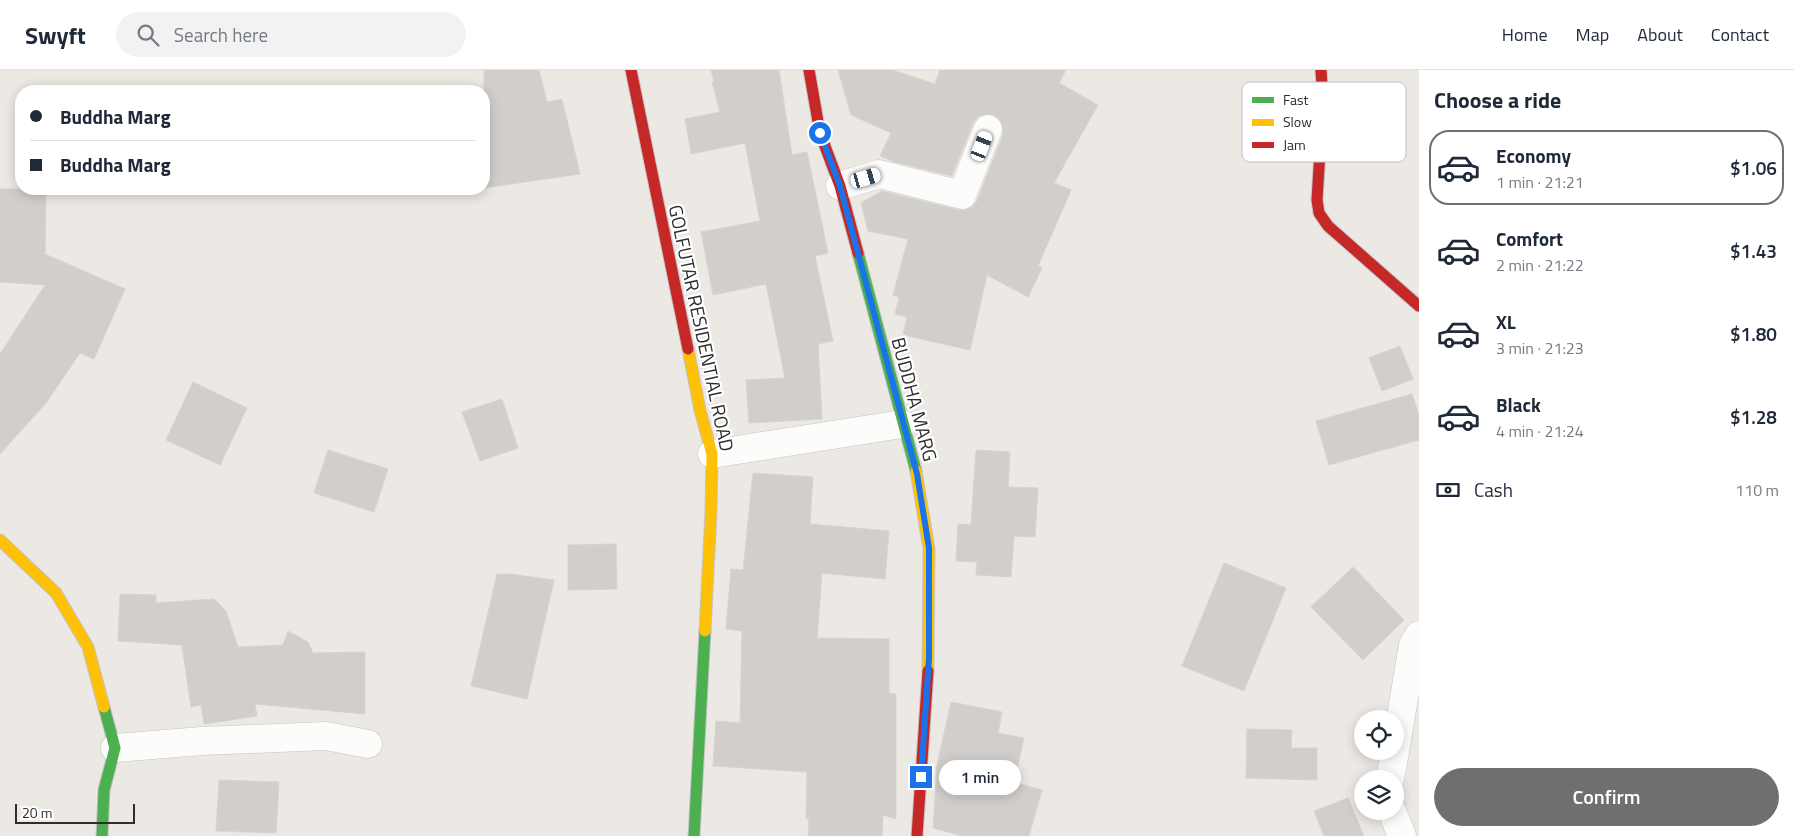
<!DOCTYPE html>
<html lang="en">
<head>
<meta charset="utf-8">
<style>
  body { margin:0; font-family:"Titillium Web",sans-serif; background:#f2f2f3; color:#1f2937; height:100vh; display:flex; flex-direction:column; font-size:19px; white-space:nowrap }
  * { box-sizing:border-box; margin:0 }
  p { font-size:16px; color:#747a83 }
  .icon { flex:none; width:28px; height:28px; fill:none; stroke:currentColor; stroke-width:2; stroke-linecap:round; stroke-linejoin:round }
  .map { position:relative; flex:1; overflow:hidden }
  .sheet { display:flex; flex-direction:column; background:#fff; width:375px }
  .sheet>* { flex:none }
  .guide { position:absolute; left:15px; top:15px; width:475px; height:110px; border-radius:20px; box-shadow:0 2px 12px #0003; display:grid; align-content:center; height:110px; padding:0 15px; background:#fff }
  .controls { position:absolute; left:1354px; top:640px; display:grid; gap:10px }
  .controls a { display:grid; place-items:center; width:50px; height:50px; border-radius:50%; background:#fff; box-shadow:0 2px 12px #0003; font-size:25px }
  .scale { position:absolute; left:15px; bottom:12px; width:120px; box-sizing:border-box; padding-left:5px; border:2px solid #2e2e2e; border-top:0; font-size:14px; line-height:18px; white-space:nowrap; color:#2e2e2e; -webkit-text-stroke:4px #fff; paint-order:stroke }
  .end { position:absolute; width:22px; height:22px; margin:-11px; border:6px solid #1a73e8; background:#fff; box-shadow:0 0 0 2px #fff }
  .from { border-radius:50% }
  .bubble { position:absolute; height:35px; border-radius:18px; background:#fff; box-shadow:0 2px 12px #0003; font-size:16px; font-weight:600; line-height:35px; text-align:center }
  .car { position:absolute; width:15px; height:30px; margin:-15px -8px; border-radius:6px; box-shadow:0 0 4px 1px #0007; background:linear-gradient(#fff 24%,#345 0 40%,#fff 0 76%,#345 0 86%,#fff 0) }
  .guide b { display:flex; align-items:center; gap:18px; height:48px; font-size:19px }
  .guide b+b { border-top:1px solid #e0e1e3 }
  .guide i { width:12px; height:12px; background:#1f2937 }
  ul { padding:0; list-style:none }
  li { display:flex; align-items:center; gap:15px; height:75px; margin:0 10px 8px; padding:0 5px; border:2px solid transparent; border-radius:20px }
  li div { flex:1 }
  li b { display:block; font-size:19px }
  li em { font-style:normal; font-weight:600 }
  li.selected { border-color:#706f6e }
  li>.icon { width:45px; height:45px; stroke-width:1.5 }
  h2 { padding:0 15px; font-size:22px; line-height:60px }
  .pay { display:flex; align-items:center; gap:12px; height:55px; padding:0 15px; font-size:19px }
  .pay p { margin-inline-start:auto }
  .action { display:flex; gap:10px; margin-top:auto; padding:10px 15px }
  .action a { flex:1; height:58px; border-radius:30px; background:#706f6e; color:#fff; font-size:20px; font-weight:600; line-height:58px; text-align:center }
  header { display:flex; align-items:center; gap:30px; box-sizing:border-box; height:70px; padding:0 25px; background:#fff; border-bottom:1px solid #e0e1e3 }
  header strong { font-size:24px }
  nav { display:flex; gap:28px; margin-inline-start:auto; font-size:18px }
  .search { width:350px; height:45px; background:#f2f2f3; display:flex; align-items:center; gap:12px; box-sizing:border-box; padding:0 18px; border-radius:28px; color:#747a83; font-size:19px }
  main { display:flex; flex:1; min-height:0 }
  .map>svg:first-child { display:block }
  .building { fill:#d1cecb; stroke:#d7d4d0 }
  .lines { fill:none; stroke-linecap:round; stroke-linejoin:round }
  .street-casing { stroke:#c5c4c5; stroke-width:29 }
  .fast-casing { stroke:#c5c4c5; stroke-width:13 }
  .slow-casing { stroke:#c5c4c5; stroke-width:13 }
  .jam-casing { stroke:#c5c4c5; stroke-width:13 }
  .street { stroke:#fcfcfb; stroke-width:28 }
  .fast { stroke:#4caf50; stroke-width:11 }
  .slow { stroke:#ffc107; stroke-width:11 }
  .jam { stroke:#c62828; stroke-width:11 }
  .route { stroke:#1a73e8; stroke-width:6 }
  .labels { text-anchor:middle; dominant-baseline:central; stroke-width:4.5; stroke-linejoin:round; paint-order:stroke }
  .street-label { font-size:19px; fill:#2e2e2e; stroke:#fff }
  .key { fill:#fff; stroke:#c0c0c0; stroke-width:1 }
  .key-label { font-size:14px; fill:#2e2e2e }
</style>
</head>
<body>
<header>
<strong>Swyft</strong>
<div class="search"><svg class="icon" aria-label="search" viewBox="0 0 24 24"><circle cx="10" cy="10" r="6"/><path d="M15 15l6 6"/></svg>Search here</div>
<nav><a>Home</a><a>Map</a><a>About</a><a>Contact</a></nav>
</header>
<main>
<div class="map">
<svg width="1419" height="766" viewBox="0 0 1419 766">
  <rect width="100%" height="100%" fill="#ece8e4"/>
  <g class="building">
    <path d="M484 0H539L547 32 562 29 580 104 484 118Z"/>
    <path d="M711 0H779L792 85 807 82 828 183 815 186 833 271 818 274 822 349 749 353 746 310 785 308 766 214 713 225 701 162 760 151 745 73 691 84 685 49 720 42 712 12H714Z"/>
    <path d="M838 0H892L935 14 940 0H1066L1059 13 1098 35 1054 113 1071 120 1038 196 1042 198 1028 227 987 205 970 280 903 265 907 247 895 244 899 227 893 225 908 169 868 161 861 133 882 121 958 140H965L972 137 977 131 1003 65V57L1000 50 994 45 986 44 978 47 973 53 952 106 895 92 880 86 891 63 851 45Z"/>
    <path d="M0 119H46L45 184 125 219 94 289 80 283 46 333 0 384V284L45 215 0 212Z"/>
    <path d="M1400 276 1413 309 1382 321 1369 288Z"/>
    <path d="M193 312 247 338 220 395 166 370Z"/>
    <path d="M1412 324 1419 345V370L1329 395 1316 351Z"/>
    <path d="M502 329 518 378 480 391 462 342Z"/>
    <path d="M328 380 388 399 374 442 314 423Z"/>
    <path d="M976 380 1010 382 1008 417 1038 418 1035 467 1014 466 1011 507 976 505 977 492 956 491 958 454 971 455Z"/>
    <path d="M753 403 813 407 810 454 889 461 885 509 822 503 817 568 889 569V623L896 624V749L883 745 882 766H808L809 749H806L807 702 713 696 716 651 740 653 742 561 726 559 731 499 743 500Z"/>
    <path d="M616 474 617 519 568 520V475Z"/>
    <path d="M1224 493 1286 518 1244 621 1182 596Z"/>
    <path d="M1353 497 1404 550 1363 590 1311 537Z"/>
    <path d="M497 504H510L554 510 527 629 471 616Z"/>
    <path d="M120 524 156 525V533L214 529 226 541 238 577 283 575 288 561 308 572 313 583 365 582V644L255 634 257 646 204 654 201 635 191 637 182 575 118 571Z"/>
    <path d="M951 632 1002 642 998 663 1024 668 1014 712 1042 720 1029 766H963L933 758 937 695Z"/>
    <path d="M1247 659 1292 660 1291 678H1317V710L1246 708Z"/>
    <path d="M219 710 279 712 276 763 216 761Z"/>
    <path d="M1348 728 1364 766H1324L1314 741Z"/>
  </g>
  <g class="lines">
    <defs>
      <g id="street">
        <path d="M840 116 879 104 962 125 988 59"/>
        <path d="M712 384 902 354"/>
        <path d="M115 678 202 671 326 666 368 674"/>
        <path d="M1395 681 1413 575 1419 565"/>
        <path d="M1390 709 1395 681"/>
        <path d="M1392 741 1402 766"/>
      </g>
      <g id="fast">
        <path d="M858 183 916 401"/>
        <path d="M102 766 104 720 115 678 104 637"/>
        <path d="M694 766 705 561"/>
      </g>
      <g id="slow">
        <path d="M688 279 700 340 712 384 711 442 705 561"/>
        <path d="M916 401 929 479 928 601"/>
        <path d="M0 470 56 523 88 577 104 637"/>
      </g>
      <g id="jam">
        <path d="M631 0 688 279"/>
        <path d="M809 0 820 63 840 116 858 183"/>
        <path d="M1321 0 1323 33 1317 130 1319 143 1328 156 1419 236"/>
        <path d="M917 766 928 601"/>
      </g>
    </defs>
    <use href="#street" class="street-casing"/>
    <use href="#fast" class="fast-casing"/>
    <use href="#slow" class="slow-casing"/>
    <use href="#jam" class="jam-casing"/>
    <use href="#street" class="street"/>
    <use href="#fast" class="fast"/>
    <use href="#slow" class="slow"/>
    <use href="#jam" class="jam"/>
  </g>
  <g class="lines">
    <path class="route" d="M820 63 840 116 917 404 929 478V588L921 707"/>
  </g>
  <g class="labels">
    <g class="street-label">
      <text transform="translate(702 258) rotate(78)">GOLFUTAR RESIDENTIAL ROAD</text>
      <text transform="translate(915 329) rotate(75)">BUDDHA MARG</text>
    </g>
  </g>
  <rect x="1242" y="12" width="164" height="80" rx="8" class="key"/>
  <rect x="1252" y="27" width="22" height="6" fill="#4caf50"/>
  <rect x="1252" y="49" width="22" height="7" fill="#ffc107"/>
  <rect x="1252" y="72" width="22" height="6" fill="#c62828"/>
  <g class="key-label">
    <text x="1283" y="35">Fast</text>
    <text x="1283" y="57">Slow</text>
    <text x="1283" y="80">Jam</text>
  </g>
</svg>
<div class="controls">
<a><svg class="icon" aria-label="locate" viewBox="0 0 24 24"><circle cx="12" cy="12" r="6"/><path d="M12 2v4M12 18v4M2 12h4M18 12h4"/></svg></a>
<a><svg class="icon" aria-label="layers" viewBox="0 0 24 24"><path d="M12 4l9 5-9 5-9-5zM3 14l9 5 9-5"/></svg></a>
</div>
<div class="scale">20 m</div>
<i class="end from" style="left:820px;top:63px"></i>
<i class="end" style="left:921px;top:707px"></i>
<div class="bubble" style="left:939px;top:690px;width:82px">1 min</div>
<i class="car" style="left:982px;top:76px;rotate:21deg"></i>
<i class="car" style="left:866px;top:108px;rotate:74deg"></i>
<div class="guide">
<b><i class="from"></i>Buddha Marg</b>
<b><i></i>Buddha Marg</b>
</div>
</div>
<section class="sheet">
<h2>Choose a ride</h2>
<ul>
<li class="selected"><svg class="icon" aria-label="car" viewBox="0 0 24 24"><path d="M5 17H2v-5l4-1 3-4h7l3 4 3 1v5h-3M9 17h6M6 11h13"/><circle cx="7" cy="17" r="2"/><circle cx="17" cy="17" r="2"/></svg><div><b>Economy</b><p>1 min · 21:21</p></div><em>$1.06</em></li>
<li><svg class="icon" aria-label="car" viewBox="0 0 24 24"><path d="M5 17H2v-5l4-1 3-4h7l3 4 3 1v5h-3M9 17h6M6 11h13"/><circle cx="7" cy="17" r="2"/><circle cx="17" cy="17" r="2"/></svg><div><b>Comfort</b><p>2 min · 21:22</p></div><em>$1.43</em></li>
<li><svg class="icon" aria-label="car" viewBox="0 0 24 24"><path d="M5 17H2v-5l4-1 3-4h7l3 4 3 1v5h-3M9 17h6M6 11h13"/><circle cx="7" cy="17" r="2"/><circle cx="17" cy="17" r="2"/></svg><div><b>XL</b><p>3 min · 21:23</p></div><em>$1.80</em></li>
<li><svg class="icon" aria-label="car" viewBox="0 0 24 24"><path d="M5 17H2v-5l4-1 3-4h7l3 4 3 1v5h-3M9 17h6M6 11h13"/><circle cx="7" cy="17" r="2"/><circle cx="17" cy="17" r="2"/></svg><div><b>Black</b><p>4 min · 21:24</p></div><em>$1.28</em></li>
</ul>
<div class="pay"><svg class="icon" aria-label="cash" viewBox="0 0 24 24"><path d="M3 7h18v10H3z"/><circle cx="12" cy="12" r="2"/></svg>Cash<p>110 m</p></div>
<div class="action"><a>Confirm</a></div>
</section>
</main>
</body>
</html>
